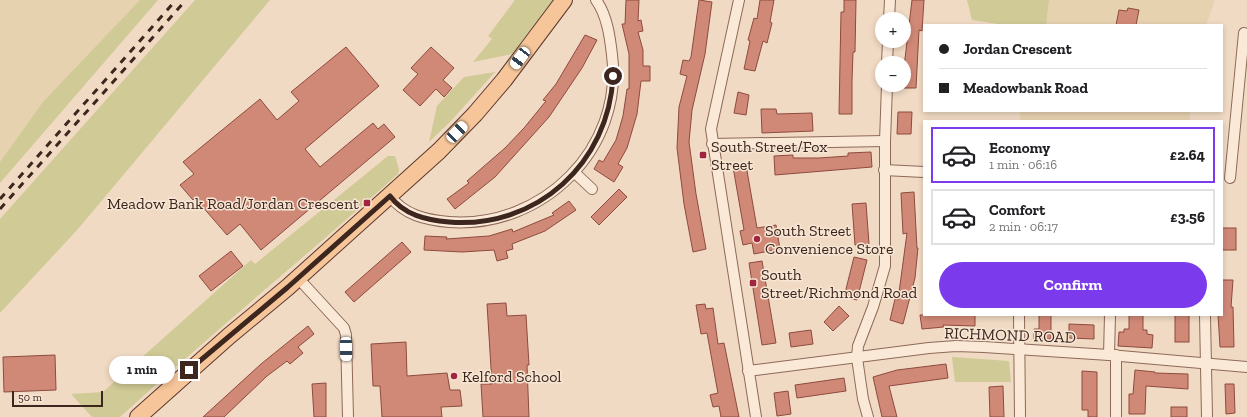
<!DOCTYPE html>
<html lang="en">
<head>
<meta charset="utf-8">
<style>
  body { margin:0; font-family:"Zilla Slab",serif; background:#f6f6f6; color:#202124; height:100vh; display:flex; flex-direction:column; font-size:15px; white-space:nowrap }
  * { box-sizing:border-box; margin:0 }
  p { font-size:13px; color:#757577 }
  .icon { flex:none; width:22px; height:22px; fill:none; stroke:currentColor; stroke-width:2; stroke-linecap:round; stroke-linejoin:round }
  .map { position:relative; flex:1; overflow:hidden }
  .panel { position:absolute; left:923px; top:120px; width:300px; height:196px; display:flex; flex-direction:column; background:#fff; border-radius:0px; box-shadow:0 2px 6px #0003 }
  .panel>* { flex:none }
  .top-card { position:absolute; left:923px; top:24px; width:300px; height:88px; border-radius:0px; box-shadow:0 2px 6px #0003; display:grid; align-content:center; height:88px; padding:0 16px; background:#fff }
  .fabs { position:absolute; left:875px; top:12px; display:grid; gap:8px }
  .fabs a { display:grid; place-items:center; width:36px; height:36px; border-radius:50%; background:#fff; box-shadow:0 2px 6px #0003; font-size:20px }
  .scale { position:absolute; left:12px; bottom:10px; width:91px; box-sizing:border-box; padding-left:4px; border:2px solid #3c261e; border-top:0; font-size:11px; line-height:14px; white-space:nowrap; color:#3c261e; -webkit-text-stroke:3px #f8e6d4; paint-order:stroke }
  .end { position:absolute; width:18px; height:18px; margin:-9px; border:5px solid #3c261e; background:#fff; box-shadow:0 0 0 2px #fff }
  .from { border-radius:50% }
  .bubble { position:absolute; height:28px; border-radius:14px; background:#fff; box-shadow:0 2px 6px #0003; font-size:13px; font-weight:700; line-height:28px; text-align:center }
  .car { position:absolute; width:12px; height:24px; margin:-12px -6px; border-radius:5px; box-shadow:0 0 3px 1px #0007; background:linear-gradient(#fff 24%,#345 0 40%,#fff 0 76%,#345 0 86%,#fff 0) }
  .top-card b { display:flex; align-items:center; gap:14px; height:38px; font-size:15px }
  .top-card b+b { border-top:1px solid #e0e0e0 }
  .top-card i { width:10px; height:10px; background:#202124 }
  ul { padding:7px 0 0; list-style:none }
  li { display:flex; align-items:center; gap:12px; height:56px; margin:0 8px 6px; padding:0 8px; border:2px solid #e0e0e0; border-radius:0px }
  li div { flex:1 }
  li b { display:block; font-size:15px }
  li em { font-style:normal; font-weight:700 }
  li.selected { border-color:#7c3aed }
  li>.icon { width:36px; height:36px; stroke-width:1.5 }
  .action { display:flex; gap:8px; margin-top:auto; padding:8px 16px }
  .action a { flex:1; height:46px; border-radius:24px; background:#7c3aed; color:#fff; font-size:16px; font-weight:700; line-height:46px; text-align:center }
  .map>svg:first-child { display:block }
  .farmland { fill:#e7d2b0 }
  .green { fill:#d0ca96 }
  .building { fill:#d18977; stroke:#8d4b3d }
  .lines { fill:none; stroke-linecap:round; stroke-linejoin:round }
  .minor-casing { stroke:#8d6959; stroke-width:12 }
  .primary-casing { stroke:#5a382d; stroke-width:18 }
  .minor { stroke:#fbe9d8; stroke-width:10 }
  .primary { stroke:#f6c599; stroke-width:16 }
  .rail { stroke:#3c261e; stroke-width:3; stroke-dasharray:7 7; stroke-linecap:butt }
  .route { stroke:#3c261e; stroke-width:5 }
  .poi-dot { fill:#a02540; stroke:#f8e6d4; stroke-width:1.5 }
  .labels { text-anchor:middle; dominant-baseline:central; stroke-width:3; stroke-linejoin:round; paint-order:stroke }
  .poi-label { font-size:16px; fill:#3c261e; stroke:#f8e6d4; text-anchor:start }
  .street-label { font-size:16px; fill:#3c261e; stroke:#f8e6d4 }
</style>
</head>
<body>
<div class="map">
<svg width="1247" height="417" viewBox="0 0 1247 417">
  <rect width="100%" height="100%" fill="#f1dac4"/>
  <g class="farmland">
    <path d="M0 0H140L44 102 0 162Z"/>
    <path d="M1049 0H1215L1206 25H1046Z"/>
    <rect x="1020" y="111" width="170" height="10"/>
  </g>
  <g class="green">
    <path d="M140 0H158L0 183V162L43 102Z"/>
    <path d="M195 0H270L78 229 0 313V219Z"/>
    <path d="M515 0H553L512 54 473 62 492 39 488 36Z"/>
    <path d="M967 0H1049L1046 25H1005L972 20Z"/>
    <path d="M495 72 450 122 429 142 437 106 464 77Z"/>
    <path d="M388 156H395L399 169 398 174C306 256 211 334 120 417H92L71 394 103 392 251 260 255 264Z"/>
    <path d="M952 357 1009 361 1011 382H955Z"/>
  </g>
  <g class="building">
    <path d="M626 0H639L638 21 641 20 643 31 638 32 643 50V66H650V81H641L637 114 627 148 618 164 623 167 614 182 594 169 599 160 603 162 616 140 623 116 627 89H629V54L622 24H625Z"/>
    <path d="M699 0 712 2 705 54 692 110 689 142 696 194 706 249 693 252 684 204 677 148 679 107 687 76 680 74 683 60 689 61 691 57Z"/>
    <path d="M760 0H774L770 22 772 23 767 43 763 41 755 71 744 69 750 41 748 40 754 18 757 19Z"/>
    <path d="M844 0H856L855 52H853L852 81V114H839L841 12H844Z"/>
    <path d="M912 0H924L922 31 919 30 916 88H904V67Z"/>
    <path d="M1128 8 1139 10 1136 25H1116L1119 10 1127 11Z"/>
    <path d="M585 35 597 40 582 68 549 117 495 177 455 209 447 199 469 183 467 181 505 148 524 128 546 101 543 100 556 84Z"/>
    <path d="M346 47 379 86 305 149 320 167 373 123 378 129 384 124 395 137 261 250 240 224 227 235 195 198 193 200 180 185 194 174 183 162 260 99 277 120 299 101 291 92Z"/>
    <path d="M431 47 454 68 443 80 452 88 444 97 436 89 420 106 403 90 418 74 411 68Z"/>
    <path d="M738 92 749 95 746 115 734 113Z"/>
    <path d="M761 109H776L777 114 812 113 813 131 762 133Z"/>
    <path d="M898 112H912L911 134H897Z"/>
    <path d="M871 152 872 167 775 175 774 156 793 155V158H819L848 156V153Z"/>
    <path d="M746 165 757 228 776 225 780 249 754 254 752 243 743 245 740 231 744 230 733 167Z"/>
    <path d="M619 189 627 197 599 225 591 217Z"/>
    <path d="M914 192 917 248H918L915 278 903 324 890 320 895 299 898 300 907 233 903 234 901 193Z"/>
    <path d="M569 201 576 210 545 231 512 244 513 249 506 251 508 258 497 261 494 250 462 252 424 250 425 236 447 237 446 239 489 236 512 229 513 232 554 215 552 213Z"/>
    <path d="M866 203 869 244 855 245 852 204Z"/>
    <rect x="1222" y="228" width="14" height="22"/>
    <path d="M402 242 411 252 354 302 345 292Z"/>
    <path d="M231 251 243 266 211 291 199 276Z"/>
    <path d="M854 257 867 260 857 300 844 297Z"/>
    <path d="M762 261 776 343 762 345 749 263Z"/>
    <path d="M1222 280H1233L1231 307H1233L1234 347H1220L1218 315H1222Z"/>
    <path d="M506 303 507 316 526 315 529 365H527L529 417H483L481 384H492L487 304Z"/>
    <path d="M705 304 706 309 713 308 718 344 724 343 739 417H721L719 406 713 407 710 395 718 393 717 388 707 333 701 334 696 305Z"/>
    <path d="M839 306 849 316 833 331 824 322Z"/>
    <path d="M920 315H975V326L943 325 944 327 922 329Z"/>
    <path d="M1039 315H1051V339H1034V329H1039Z"/>
    <path d="M1129 315H1143V330H1147V334L1153 335 1152 348 1118 346 1119 332H1124V329H1129Z"/>
    <rect x="1175" y="315" width="14" height="27"/>
    <path d="M1069 324 1094 325V339L1069 338Z"/>
    <path d="M308 326 314 334 298 347 303 353 290 364 287 361 267 376 224 417H203L261 364Z"/>
    <path d="M811 330 813 344 791 347 789 333Z"/>
    <path d="M406 342 407 376 447 373 450 390H460L462 406 441 407 442 417H382L380 386H373L371 344Z"/>
    <path d="M55 355 56 390 4 392 3 357Z"/>
    <path d="M946 364 948 378 889 386 897 417H882L873 377 897 370Z"/>
    <path d="M1135 370 1155 372V373L1188 374V389L1146 386 1145 414H1129V394H1133Z"/>
    <path d="M1082 371 1097 372V417H1088V410H1082Z"/>
    <path d="M844 378 846 391 797 398 795 385Z"/>
    <path d="M326 383V417H314L312 384Z"/>
    <path d="M1225 384H1234L1235 413 1226 414Z"/>
    <path d="M1003 386 1004 417H990L989 387Z"/>
    <path d="M788 391 791 414 777 416 774 393Z"/>
    <rect x="1171" y="407" width="16" height="10"/>
  </g>
  <g class="lines">
    <defs>
      <g id="minor">
        <path d="M739 0 711 129 756 417"/>
        <path d="M889 19 890 0"/>
        <path d="M887 63 888 41"/>
        <path d="M712 144 885 141"/>
        <path d="M884 170 924 172"/>
        <path d="M575 173 592 189"/>
        <path d="M1230 178 1244 33"/>
        <path d="M390 196C404 215 426 220 449 222 542 229 624 149 612 55 610 37 607 15 596 0"/>
        <path d="M298 278 344 328 346 335 348 417"/>
        <path d="M1019 315 1020 417"/>
        <path d="M1205 315 1207 417"/>
        <path d="M1109 355 1110 315"/>
        <path d="M1116 355V417"/>
        <path d="M748 371 929 348 956 346 984 347 1109 355 1247 367"/>
        <path d="M868 417 863 399 857 358 858 346 873 307 885 266V141L887 85"/>
      </g>
      <path id="primary" d="M138 417 229 336 288 287 439 151 475 114 504 80 564 0"/>
    </defs>
    <use href="#minor" class="minor-casing"/>
    <use href="#primary" class="primary-casing"/>
    <use href="#minor" class="minor"/>
    <use href="#primary" class="primary"/>
    <g class="rail">
      <path d="M0 199 176 0"/>
      <path d="M0 209 186 0"/>
    </g>
  </g>
  <g class="lines">
    <path class="route" d="M189 370 288 287 390 196C404 215 426 220 449 222 537 229 609 163 613 76"/>
  </g>
  <g class="poi-dot">
    <rect x="699" y="151" width="8" height="8" rx="2"/>
    <rect x="363" y="199" width="8" height="8" rx="2"/>
    <circle cx="757" cy="239" r="4"/>
    <rect x="749" y="279" width="8" height="8" rx="2"/>
    <circle cx="454" cy="376" r="4"/>
  </g>
  <g class="labels">
    <g class="poi-label">
      <text x="711" y="146">South Street/Fox<tspan x="711" dy="18">Street</tspan></text>
      <text x="359" y="203" text-anchor="end">Meadow Bank Road/Jordan Crescent</text>
      <text x="765" y="230">South Street<tspan x="765" dy="18">Convenience Store</tspan></text>
      <text x="761" y="274">South<tspan x="761" dy="18">Street/Richmond Road</tspan></text>
      <text x="462" y="376">Kelford School</text>
    </g>
    <g class="street-label">
      <text transform="translate(1010 335) rotate(2)">RICHMOND ROAD</text>
    </g>
  </g>
</svg>
<div class="fabs">
<a>+</a>
<a>−</a>
</div>
<div class="scale">50 m</div>
<i class="end from" style="left:613px;top:76px"></i>
<i class="end" style="left:189px;top:370px"></i>
<div class="bubble" style="left:109px;top:356px;width:66px">1 min</div>
<i class="car" style="left:520px;top:58px;rotate:217deg"></i>
<i class="car" style="left:457px;top:132px;rotate:44deg"></i>
<i class="car" style="left:346px;top:349px;rotate:179deg"></i>
<div class="top-card">
<b><i class="from"></i>Jordan Crescent</b>
<b><i></i>Meadowbank Road</b>
</div>
<section class="panel">
<ul>
<li class="selected"><svg class="icon" aria-label="car" viewBox="0 0 24 24"><path d="M5 17H2v-5l4-1 3-4h7l3 4 3 1v5h-3M9 17h6M6 11h13"/><circle cx="7" cy="17" r="2"/><circle cx="17" cy="17" r="2"/></svg><div><b>Economy</b><p>1 min · 06:16</p></div><em>£2.64</em></li>
<li><svg class="icon" aria-label="car" viewBox="0 0 24 24"><path d="M5 17H2v-5l4-1 3-4h7l3 4 3 1v5h-3M9 17h6M6 11h13"/><circle cx="7" cy="17" r="2"/><circle cx="17" cy="17" r="2"/></svg><div><b>Comfort</b><p>2 min · 06:17</p></div><em>£3.56</em></li>
</ul>
<div class="action"><a>Confirm</a></div>
</section>
</div>
</body>
</html>
